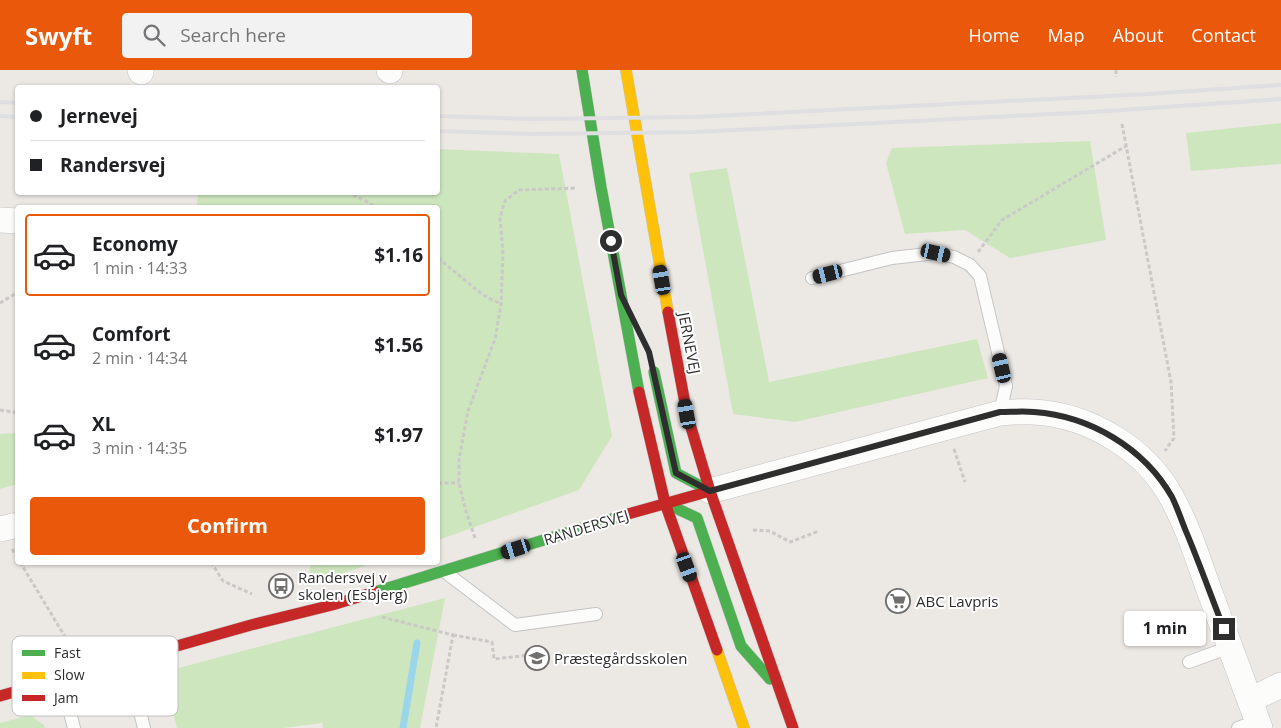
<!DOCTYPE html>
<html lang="en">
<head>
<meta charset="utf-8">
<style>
  body { margin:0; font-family:"Open Sans",sans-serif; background:#f2f2f2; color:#202124; height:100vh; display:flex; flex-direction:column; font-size:19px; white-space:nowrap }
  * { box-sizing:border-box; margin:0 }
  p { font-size:16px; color:#757577 }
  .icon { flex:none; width:28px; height:28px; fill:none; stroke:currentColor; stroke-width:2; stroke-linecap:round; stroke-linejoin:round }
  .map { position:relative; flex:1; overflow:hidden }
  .sheet { position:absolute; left:15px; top:135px; width:425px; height:360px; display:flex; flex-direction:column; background:#fff; border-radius:5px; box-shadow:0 1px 4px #0004 }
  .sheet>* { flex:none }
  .top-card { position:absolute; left:15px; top:15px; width:425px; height:110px; border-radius:5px; box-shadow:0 1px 4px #0004; display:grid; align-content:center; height:110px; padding:0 15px; background:#fff }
  .end { position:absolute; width:22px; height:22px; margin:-11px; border:6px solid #2e2e2e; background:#fff; box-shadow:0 0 0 2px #fff }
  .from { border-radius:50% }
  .bubble { position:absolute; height:35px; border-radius:5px; background:#fff; box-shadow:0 1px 4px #0004; font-size:16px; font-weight:700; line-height:35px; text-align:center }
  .car { position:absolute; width:15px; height:30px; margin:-15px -8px; border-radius:6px; box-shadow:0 0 4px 1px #0007; background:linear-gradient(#222 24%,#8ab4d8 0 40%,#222 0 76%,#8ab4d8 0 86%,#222 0) }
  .top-card b { display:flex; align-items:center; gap:18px; height:48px; font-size:19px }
  .top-card b+b { border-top:1px solid #e0e0e0 }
  .top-card i { width:12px; height:12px; background:#202124 }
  ul { padding:9px 0 0; list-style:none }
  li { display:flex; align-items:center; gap:15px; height:82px; margin:0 10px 8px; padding:0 5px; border:2px solid transparent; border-radius:5px }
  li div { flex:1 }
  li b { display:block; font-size:19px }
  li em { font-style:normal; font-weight:700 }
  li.current { border-color:#ea580c }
  li>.icon { width:45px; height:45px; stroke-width:1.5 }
  .action { display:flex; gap:10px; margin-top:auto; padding:10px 15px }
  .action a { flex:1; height:58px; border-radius:5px; background:#ea580c; color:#fff; font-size:20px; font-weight:700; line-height:58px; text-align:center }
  header { display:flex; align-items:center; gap:30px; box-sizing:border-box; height:70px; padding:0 25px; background:#ea580c; color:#fff }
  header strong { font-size:24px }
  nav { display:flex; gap:28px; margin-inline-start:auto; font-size:18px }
  .search { width:350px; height:45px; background:#f2f2f2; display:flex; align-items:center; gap:12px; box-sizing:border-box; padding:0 18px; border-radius:5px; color:#757577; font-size:19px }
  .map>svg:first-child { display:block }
  .green { fill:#cee6be }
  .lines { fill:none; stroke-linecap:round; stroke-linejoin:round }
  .stream { stroke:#99d6ec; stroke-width:7 }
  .lane-casing { stroke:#c5c4c5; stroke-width:14 }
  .street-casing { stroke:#c5c4c5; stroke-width:26 }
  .fast-casing { stroke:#c5c4c5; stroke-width:12 }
  .slow-casing { stroke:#c5c4c5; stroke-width:12 }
  .jam-casing { stroke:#c5c4c5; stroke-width:12 }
  .path { stroke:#c9c9c8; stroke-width:3; stroke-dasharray:4 2.5; stroke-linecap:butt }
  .lane { stroke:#fcfcfb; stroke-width:12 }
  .street { stroke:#fcfcfb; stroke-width:25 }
  .fast { stroke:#4caf50; stroke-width:11 }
  .slow { stroke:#ffc107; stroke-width:11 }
  .jam { stroke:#c62828; stroke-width:11 }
  .rail { stroke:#dfdfe1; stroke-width:4 }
  .route { stroke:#2e2e2e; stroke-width:6 }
  .labels { text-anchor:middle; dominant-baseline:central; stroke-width:4; stroke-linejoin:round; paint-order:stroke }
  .street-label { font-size:15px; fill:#2e2e2e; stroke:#fff }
  .poi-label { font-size:15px; fill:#2e2e2e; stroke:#fff; text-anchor:start }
  .key { fill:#fff; stroke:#c0c0c0; stroke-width:1 }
  .key-label { font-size:14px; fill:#2e2e2e }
</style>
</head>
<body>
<header>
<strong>Swyft</strong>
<div class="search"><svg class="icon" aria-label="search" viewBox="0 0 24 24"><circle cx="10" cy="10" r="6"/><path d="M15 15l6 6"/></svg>Search here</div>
<nav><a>Home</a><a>Map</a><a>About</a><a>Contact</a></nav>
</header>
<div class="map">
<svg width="1281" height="658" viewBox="0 0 1281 658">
  <rect width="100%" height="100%" fill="#ece8e4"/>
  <g class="green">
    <path d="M1281 53V94L1191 101 1186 63Z"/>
    <path d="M1090 71 1106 170 1010 188 965 160 905 164 886 93 892 78Z"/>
    <path d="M438 79 559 84 612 366 579 420 438 470V138L197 137 198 123 438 122Z"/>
    <path d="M727 98 769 312 977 269 988 308 795 352 733 344 689 103Z"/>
    <path d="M17 363V414L0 419V364Z"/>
    <path d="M311 493V492L373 493 307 516Z"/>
    <path d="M445 528 420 658H323L322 653 283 658H177L163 602Z"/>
    <path d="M30 645 44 655 45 658H0V653Z"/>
  </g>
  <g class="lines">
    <path class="stream" d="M403 658 417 573"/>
    <defs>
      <g id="lane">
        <path d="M812 208 892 188 936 183 954 187 970 195 980 206 1006 316 1000 343"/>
        <path d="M445 502 515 555 596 544"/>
        <path d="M127 590 144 658"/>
        <path d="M1189 592 1230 577"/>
        <path d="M61 609 74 658"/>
        <path d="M1238 658 1257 651"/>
      </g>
      <g id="street">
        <path d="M140 0 141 2"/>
        <path d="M389 0 390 1"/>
        <path d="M0 150 18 151"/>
        <path d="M710 421 1000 343C1011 342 1023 341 1034 342 1089 345 1146 379 1172 428 1188 457 1198 489 1209 520 1226 566 1243 612 1260 658"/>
        <path d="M0 459 18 455"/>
        <path d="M1250 630 1281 615"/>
      </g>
      <g id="fast">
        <path d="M582 0 601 117 639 322"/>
        <path d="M654 302 676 403 710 421"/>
        <path d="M665 433 697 448 741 576 770 609"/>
        <path d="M375 522 628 444"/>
      </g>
      <g id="slow">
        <path d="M626 0 668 242"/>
        <path d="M717 580 744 658"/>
      </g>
      <g id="jam">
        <path d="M668 242 687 344 710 421 793 658"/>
        <path d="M639 322 665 433 717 580"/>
        <path d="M628 444 710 421"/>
        <path d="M0 626 251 555 332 535 375 522"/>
      </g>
    </defs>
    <use href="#lane" class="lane-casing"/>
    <use href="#street" class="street-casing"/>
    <use href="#fast" class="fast-casing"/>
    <use href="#slow" class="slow-casing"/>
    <use href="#jam" class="jam-casing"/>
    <g class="path">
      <path d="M1116 0V7"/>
      <path d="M1122 54 1171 312 1174 368 1165 381"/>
      <path d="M347 122 370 133 375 138"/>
      <path d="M978 182 1002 150 1126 76"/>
      <path d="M438 188 483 225 501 234"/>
      <path d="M0 233 18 222"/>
      <path d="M0 340 18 343"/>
      <path d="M954 379 965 412"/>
      <path d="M438 413H459"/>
      <path d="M753 460 770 461 790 472 819 461"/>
      <path d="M475 468 465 438 459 413V389L468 341 495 269 501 234 503 184 500 148 505 131 519 120 576 118"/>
      <path d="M12 479 18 488"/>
      <path d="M20 492 73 580"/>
      <path d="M211 492 223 511 252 524"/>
      <path d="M382 547 453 565 436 658"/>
      <path d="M453 565 492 572 494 589 531 585"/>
    </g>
    <use href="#lane" class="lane"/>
    <use href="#street" class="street"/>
    <use href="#fast" class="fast"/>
    <use href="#slow" class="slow"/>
    <use href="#jam" class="jam"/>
    <g class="rail">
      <path d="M0 32 18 33"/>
      <path d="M0 46 18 47"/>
      <path d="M438 46 532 49 693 47 1148 24 1281 15"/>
      <path d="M438 61 534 64 695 62 1093 42 1281 29"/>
    </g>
  </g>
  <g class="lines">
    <path class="route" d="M611 171 621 225 649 282 676 403 710 421 1000 342C1011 342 1023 341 1034 342 1090 346 1144 378 1172 427 1177 437 1181 449 1185 459 1199 492 1211 526 1224 559"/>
  </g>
  <defs>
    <symbol id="bus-ring" viewBox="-11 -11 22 22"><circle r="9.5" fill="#fff" stroke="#706f6e" stroke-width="1.5"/><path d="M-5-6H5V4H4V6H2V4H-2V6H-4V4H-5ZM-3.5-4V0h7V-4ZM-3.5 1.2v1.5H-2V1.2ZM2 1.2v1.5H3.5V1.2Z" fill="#706f6e"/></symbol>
    <symbol id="supermarket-ring" viewBox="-11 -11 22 22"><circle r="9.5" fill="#fff" stroke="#706f6e" stroke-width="1.5"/><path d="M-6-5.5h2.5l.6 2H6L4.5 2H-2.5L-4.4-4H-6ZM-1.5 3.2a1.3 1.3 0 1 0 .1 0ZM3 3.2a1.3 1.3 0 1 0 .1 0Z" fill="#706f6e"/></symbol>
    <symbol id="school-ring" viewBox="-11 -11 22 22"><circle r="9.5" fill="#fff" stroke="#706f6e" stroke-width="1.5"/><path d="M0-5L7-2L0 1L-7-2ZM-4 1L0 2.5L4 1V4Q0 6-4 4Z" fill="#706f6e"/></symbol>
  </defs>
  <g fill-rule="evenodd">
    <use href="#bus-ring" x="267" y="502" width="28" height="28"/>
    <use href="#supermarket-ring" x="884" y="517" width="28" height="28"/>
    <use href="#school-ring" x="523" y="574" width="28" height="28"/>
  </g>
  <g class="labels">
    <g class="street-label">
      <text transform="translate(690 273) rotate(79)">JERNEVEJ</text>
      <text transform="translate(586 457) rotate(-17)">RANDERSVEJ</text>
    </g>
    <g class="poi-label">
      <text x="298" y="507">Randersvej v<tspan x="298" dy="17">skolen (Esbjerg)</tspan></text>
      <text x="916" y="531">ABC Lavpris</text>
      <text x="554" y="588">Præstegårdsskolen</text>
    </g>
  </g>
  <rect x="12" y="566" width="166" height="80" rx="8" class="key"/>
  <rect x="22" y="580" width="23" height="6" fill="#4caf50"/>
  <rect x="22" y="602" width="23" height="7" fill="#ffc107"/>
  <rect x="22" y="625" width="23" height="6" fill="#c62828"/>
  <g class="key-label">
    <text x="54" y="588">Fast</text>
    <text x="54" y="610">Slow</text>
    <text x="54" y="633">Jam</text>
  </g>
</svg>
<i class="end from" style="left:611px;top:171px"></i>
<i class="end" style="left:1224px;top:559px"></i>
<div class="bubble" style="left:1124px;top:541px;width:82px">1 min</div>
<i class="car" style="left:936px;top:183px;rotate:103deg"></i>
<i class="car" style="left:828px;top:204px;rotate:256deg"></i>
<i class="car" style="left:662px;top:210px;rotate:350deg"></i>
<i class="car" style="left:1002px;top:298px;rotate:347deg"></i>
<i class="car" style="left:687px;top:344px;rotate:350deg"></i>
<i class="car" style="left:516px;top:479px;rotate:252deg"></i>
<i class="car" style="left:687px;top:497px;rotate:160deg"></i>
<div class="top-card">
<b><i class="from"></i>Jernevej</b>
<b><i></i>Randersvej</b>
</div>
<section class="sheet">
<ul>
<li class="current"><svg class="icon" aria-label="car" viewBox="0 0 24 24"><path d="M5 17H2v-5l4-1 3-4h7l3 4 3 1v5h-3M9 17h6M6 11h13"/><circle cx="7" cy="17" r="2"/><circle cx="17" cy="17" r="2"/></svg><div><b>Economy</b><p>1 min · 14:33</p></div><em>$1.16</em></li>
<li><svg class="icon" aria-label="car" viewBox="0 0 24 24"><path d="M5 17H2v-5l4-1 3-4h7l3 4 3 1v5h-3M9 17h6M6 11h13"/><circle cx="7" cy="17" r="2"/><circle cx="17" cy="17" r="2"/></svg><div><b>Comfort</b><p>2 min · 14:34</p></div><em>$1.56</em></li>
<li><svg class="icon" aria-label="car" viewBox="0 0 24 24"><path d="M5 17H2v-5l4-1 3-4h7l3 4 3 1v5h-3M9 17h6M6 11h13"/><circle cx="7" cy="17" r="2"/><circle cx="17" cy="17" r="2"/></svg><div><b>XL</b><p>3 min · 14:35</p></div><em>$1.97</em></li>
</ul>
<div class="action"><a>Confirm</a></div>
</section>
</div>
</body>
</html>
